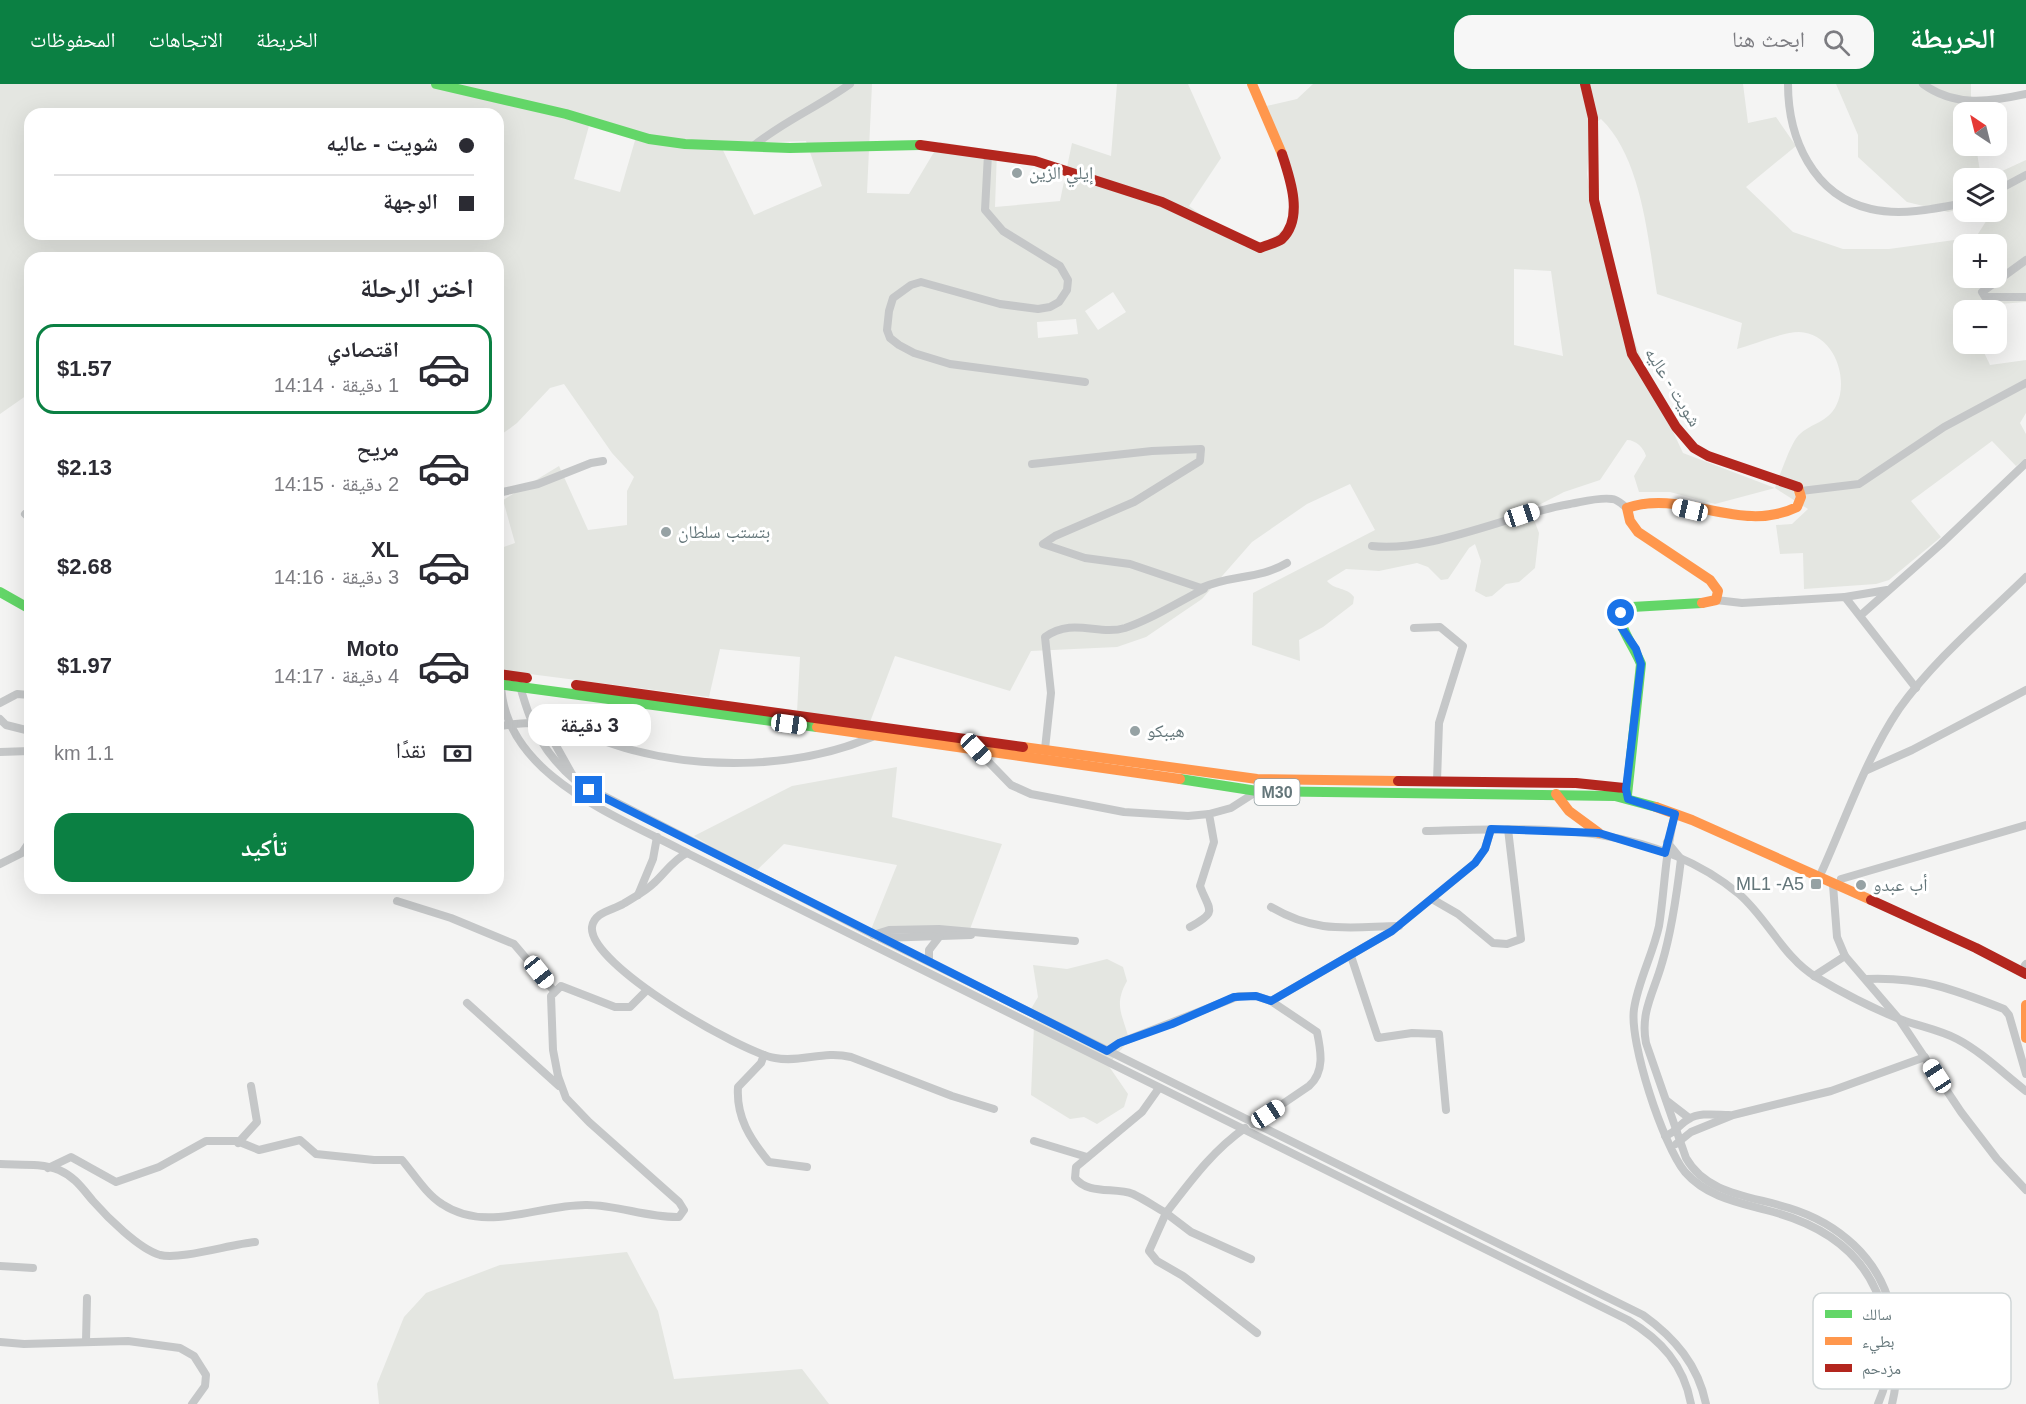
<!DOCTYPE html>
<html lang="ar">
<head>
<meta charset="utf-8">
<style>
  body { margin:0; font-family:Helvetica,"Noto Naskh Arabic",sans-serif; background:#f7f7f7; color:#2b2b33; direction:rtl; height:100vh; display:flex; flex-direction:column; font-size:22px; white-space:nowrap }
  * { box-sizing:border-box; margin:0 }
  p { font-size:20px; color:#7c7c81 }
  .icon { flex:none; width:33px; height:33px; fill:none; stroke:currentColor; stroke-width:2; stroke-linecap:round; stroke-linejoin:round }
  .map { position:relative; flex:1; overflow:hidden; direction:ltr }
  .side { position:absolute; left:24px; top:168px; width:480px; height:642px; display:flex; flex-direction:column; background:#fff; border-radius:18px; box-shadow:0 6px 24px #0002; direction:rtl }
  .side>* { flex:none }
  .hud { position:absolute; left:24px; top:24px; width:480px; height:132px; border-radius:18px; box-shadow:0 6px 24px #0002; direction:rtl; display:grid; align-content:center; height:132px; padding:0 30px; background:#fff }
  .needle { width:39px; rotate:325deg }
  .fabs { position:absolute; left:1953px; top:18px; display:grid; gap:12px }
  .fabs a { display:grid; place-items:center; width:54px; height:54px; border-radius:12px; background:#fff; box-shadow:0 6px 24px #0002; font-size:30px }
  .end { position:absolute; width:27px; height:27px; margin:-14px; border:8px solid #1a73e8; background:#fff; box-shadow:0 0 0 3px #fff }
  .from { border-radius:50% }
  .bubble { position:absolute; height:42px; border-radius:18px; background:#fff; box-shadow:0 6px 24px #0002; font-size:20px; font-weight:700; line-height:42px; text-align:center; direction:rtl }
  .car { position:absolute; width:18px; height:36px; margin:-18px -9px; border-radius:8px; box-shadow:0 0 4px 2px #0007; background:linear-gradient(#fff 24%,#345 0 40%,#fff 0 76%,#345 0 86%,#fff 0) }
  .hud b { display:flex; align-items:center; gap:21px; height:57px; font-size:22px }
  .hud b+b { border-top:2px solid #e1e1e2 }
  .hud i { width:15px; height:15px; background:#2b2b33 }
  ul { padding:0; list-style:none }
  li { display:flex; align-items:center; gap:18px; height:90px; margin:0 12px 9px; padding:0 18px; border:3px solid transparent; border-radius:18px }
  li div { flex:1 }
  li b { display:block; font-size:22px }
  li em { font-style:normal; font-weight:700 }
  li.selected { border-color:#0b8043 }
  li>.icon { width:54px; height:54px; stroke-width:1.5 }
  h2 { padding:0 30px; font-size:27px; line-height:72px }
  .pay { display:flex; align-items:center; gap:15px; height:66px; padding:0 30px; font-size:22px }
  .pay p { margin-inline-start:auto }
  .button { display:flex; gap:12px; margin-top:auto; padding:12px 30px }
  .button a { flex:1; height:69px; border-radius:18px; background:#0b8043; color:#fff; font-size:24px; font-weight:700; line-height:69px; text-align:center }
  header { display:flex; align-items:center; gap:36px; box-sizing:border-box; height:84px; padding:0 30px; background:#0b8043; color:#fff }
  header strong { font-size:28px }
  nav { display:flex; gap:33px; margin-inline-start:auto; font-size:21px }
  .search { width:420px; height:54px; background:#f7f7f7; display:flex; align-items:center; gap:15px; box-sizing:border-box; padding:0 21px; border-radius:18px; color:#7c7c81; font-size:22px }
  .map>svg:first-child { display:block }
  .green { fill:#e4e6e1; fill-rule:evenodd }
  .lines { fill:none; stroke-linecap:round; stroke-linejoin:round }
  .street { stroke:#c5c7c8; stroke-width:8 }
  .fast { stroke:#63d668; stroke-width:10 }
  .slow { stroke:#ff974d; stroke-width:10 }
  .jam { stroke:#b3261e; stroke-width:10 }
  .route { stroke:#1a73e8; stroke-width:8 }
  .poi-dot { fill:#96a2a4; stroke:#fff; stroke-width:2 }
  .labels { text-anchor:middle; dominant-baseline:central; stroke-width:6; stroke-linejoin:round; paint-order:stroke }
  .shield { fill:#fff; stroke:#929fa2; stroke-width:1.5 }
  .shield-label { font-size:16px; font-weight:bold; fill:#64767a }
  .poi-label { font-size:18px; fill:#64767a; stroke:#fff; text-anchor:start }
  .street-label { font-size:18px; fill:#64767a; stroke:#fff }
  .key { fill:#fff; stroke:#d0d6d7; stroke-width:1.5 }
  .key-label { font-size:16px; fill:#64767a }
</style>
</head>
<body>
<header>
<strong>الخريطة</strong>
<div class="search"><svg class="icon" aria-label="search" viewBox="0 0 24 24"><circle cx="10" cy="10" r="6"/><path d="M15 15l6 6"/></svg>ابحث هنا</div>
<nav><a>الخريطة</a><a>الاتجاهات</a><a>المحفوظات</a></nav>
</header>
<div class="map">
<svg width="2026" height="1320" viewBox="0 0 2026 1320">
  <rect width="100%" height="100%" fill="#f4f4f3"/>
  <g class="green">
    <path d="M0 0H872L867 109 909 110 940 58 997 67 995 123 1060 117 1072 59 1111 72 1117 0H1188L1221 74 1189 122 1245 163C1268 162 1296 143 1292 116 1288 88 1271 50 1262 23L1297 15 1313 0H1743L1748 39 1776 33 1796 62 1746 103 1793 148 1843 165H1889L1976 153 1992 128H1996V94H1987L2026 76V218L1973 222V226H1964V260H1980L1990 281 2026 276V329L2020 339 2026 350V374L2016 382 1992 357 1911 417 1941 453 1889 496 1876 500 1804 505 1803 469 1780 470 1776 441 1792 440 1808 425 1775 404 1715 420 1670 408H1639L1634 392 1646 372C1644 364 1636 356 1627 356L1600 396 1564 408 1533 424 1532 430 1539 449 1535 484 1519 498 1506 500 1492 512 1486 513 1475 507 1481 477 1475 460 1469 464 1448 495 1441 496 1428 483 1417 479 1379 487 1346 485 1327 497C1334 506 1347 503 1354 513L1353 520 1323 543 1299 556 1300 577 1252 561 1253 509 1375 446 1350 400 1307 420 1252 458 1202 515 1146 553 1117 563 1031 567 1010 607 895 572 870 638 797 628 800 573 720 565 709 613 498 586V465L515 459 503 416 559 382 588 446 627 441V407L634 393 612 369 564 300 550 304 517 339 498 353V174H30V309L0 330ZM30 30H498V150H30ZM1601 35C1642 74 1648 156 1657 210L1742 239 1737 265C1753 261 1782 248 1799 248 1834 249 1850 295 1836 322 1828 338 1812 339 1800 350 1791 357 1780 392 1775 404L1683 369 1648 294 1597 152 1587 90 1591 42ZM589 42 636 53 620 108 574 95ZM806 57 822 102 754 131 720 60ZM1964 160H1996V194H1964ZM1514 185 1551 187 1563 272 1514 261ZM1113 208 1126 228 1098 246 1085 227ZM1076 235 1078 250 1038 254 1037 238Z"/>
    <path d="M1836 0H1971V28H1964V62H1976L1981 94H1964L1963 124 1948 128 1907 118 1858 73V51Z"/>
    <path d="M897 683 892 733 1002 760 970 845 870 848 897 781 784 760 754 789 694 752 792 702Z"/>
    <path d="M1107 875 1123 883 1127 897C1113 922 1123 930 1129 956L1108 981 1128 1010 1124 1023 1097 1040 1084 1033 1070 1035 1031 1011 1034 941 1031 925 1038 913 1033 881 1067 885Z"/>
    <path d="M627 1168 658 1227 674 1295 802 1285 829 1320H379L377 1300 404 1233 426 1209 500 1181Z"/>
  </g>
  <g class="lines">
    <g class="street">
      <path d="M1788 0C1788 54 1813 112 1871 125 1901 132 1934 125 1964 119"/>
      <path d="M1923 0C1954 23 1990 18 2026 10"/>
      <path d="M752 63C782 38 818 23 850 0"/>
      <path d="M988 70 985 126 1003 147 1060 182 1068 196 1067 206 1059 218 1050 223 1038 225 1000 220 921 198 911 201 893 214 889 227 887 246 890 254 899 261 914 269 950 280 1085 298"/>
      <path d="M1996 107 2026 91"/>
      <path d="M2026 176 1982 208 1985 213H2026"/>
      <path d="M1032 380 1152 367 1201 365 1200 377 1134 418 1055 452 1043 460 1085 474 1130 480 1204 505C1178 518 1153 535 1125 544 1098 552 1073 533 1045 553L1051 609 1045 665"/>
      <path d="M1801 407 1859 400 1944 343 2026 299"/>
      <path d="M498 409 538 400 591 379 603 377"/>
      <path d="M25 430 30 435"/>
      <path d="M1372 462C1430 469 1510 430 1570 420 1582 418 1599 413 1612 415 1617 415 1623 421 1627 424"/>
      <path d="M1201 504C1232 490 1258 496 1287 479"/>
      <path d="M1845 513 1887 506"/>
      <path d="M1716 516 1742 519 1845 513 1916 604"/>
      <path d="M1861 531 1941 460 2026 379"/>
      <path d="M1414 544 1440 543 1463 562 1439 639 1437 697"/>
      <path d="M501 600C504 692 618 732 687 769L1628 1236C1661 1256 1684 1281 1691 1320"/>
      <path d="M520 602C532 645 543 669 577 698L874 851 1643 1231C1675 1254 1698 1281 1706 1320"/>
      <path d="M0 619 17 610 30 611"/>
      <path d="M0 635 6 641 30 647"/>
      <path d="M498 642C508 641 520 639 530 639 565 640 599 657 632 666 708 686 799 684 872 653"/>
      <path d="M545 642 573 692"/>
      <path d="M977 666 1011 701 1031 710 1124 728 1188 732 1209 730"/>
      <path d="M0 668 30 667"/>
      <path d="M1867 686 1912 666 2026 606"/>
      <path d="M1675 730C1665 767 1665 804 1659 842 1653 870 1638 897 1634 925 1629 958 1663 1061 1685 1088 1706 1112 1736 1118 1766 1126 1823 1140 1870 1170 1884 1231 1890 1260 1891 1292 1878 1320"/>
      <path d="M1426 747C1534 744 1650 736 1739 810 1767 834 1784 874 1816 893 1841 908 1870 923 1897 934 1917 942 1938 945 1957 955 1982 968 2004 990 2026 1007"/>
      <path d="M1667 758 1681 775C1677 809 1672 846 1662 879 1654 908 1640 928 1646 959L1686 1074C1707 1111 1752 1112 1789 1124 1838 1139 1879 1174 1891 1225 1897 1257 1900 1288 1892 1320"/>
      <path d="M687 769C673 776 665 789 654 799 645 808 634 813 623 820 613 826 594 828 592 843 588 881 741 968 775 974 802 979 823 966 851 973L952 1012 994 1025"/>
      <path d="M0 780 22 769 30 757"/>
      <path d="M1822 787C1846 734 1866 674 1899 625 1934 576 1983 535 2026 493"/>
      <path d="M1841 795 2026 741"/>
      <path d="M1833 801 1837 853 1845 872 1899 935 1961 1028 1997 1075 2026 1106"/>
      <path d="M638 811 653 775 657 753"/>
      <path d="M1432 815 1458 830 1493 859 1507 860 1521 855 1508 745"/>
      <path d="M397 817 451 834 514 860 554 907"/>
      <path d="M1271 823C1317 850 1348 843 1399 842"/>
      <path d="M1190 843C1219 827 1209 827 1200 802L1214 758 1209 730 1231 724 1256 708"/>
      <path d="M873 851 889 846 939 845 1075 857"/>
      <path d="M881 854 971 851"/>
      <path d="M1351 872 1378 954 1412 949 1439 950 1446 1026"/>
      <path d="M929 877V866L939 853"/>
      <path d="M2025 881 2026 880"/>
      <path d="M1814 892 1845 872"/>
      <path d="M1867 895C1922 893 1953 905 2004 925L2009 931 2026 990"/>
      <path d="M1271 917 1392 847 1475 779 1485 765 1491 745"/>
      <path d="M467 919 559 1002"/>
      <path d="M1107 967 1119 959 1239 912H1256L1271 917 1317 948C1321 967 1325 988 1309 1002L1253 1040"/>
      <path d="M764 971 761 979 738 1003C736 1033 750 1055 769 1078L807 1083"/>
      <path d="M1159 1004 1142 1028 1076 1083 1075 1094C1088 1111 1115 1103 1133 1110 1144 1115 1155 1123 1166 1129L1149 1167 1157 1177 1183 1192 1257 1249"/>
      <path d="M1667 1017 1689 1034"/>
      <path d="M1245 1044C1212 1067 1190 1098 1166 1129L1191 1148 1251 1175"/>
      <path d="M1665 1052C1677 1048 1679 1040 1689 1035 1699 1028 1717 1031 1729 1031"/>
      <path d="M1034 1057 1087 1073"/>
      <path d="M238 1059 257 1038 251 1002"/>
      <path d="M1676 1060 1691 1048 1733 1031 1831 1007 1925 973"/>
      <path d="M0 1080C19 1081 42 1079 59 1086 75 1093 82 1104 93 1117 107 1133 139 1165 160 1171 181 1176 231 1160 255 1158"/>
      <path d="M48 1084 71 1073 116 1098 159 1083 206 1057H237L259 1066 300 1056 316 1070 374 1076H402C414 1090 426 1110 442 1120 487 1150 539 1120 587 1121 618 1121 648 1134 679 1133L684 1126 679 1118 589 1038 566 1014 558 992 553 966 551 912 561 902 615 923H630L647 906"/>
      <path d="M0 1182 33 1184"/>
      <path d="M86 1257 87 1214"/>
      <path d="M0 1258 24 1260 128 1257 180 1264 194 1272 206 1291 205 1302 192 1320"/>
    </g>
    <g class="fast">
      <path d="M436 0 566 30 649 55 685 60 790 64 920 61"/>
      <path d="M0 508 30 525"/>
      <path d="M498 600 817 643"/>
      <path d="M1180 695 1257 707 1615 712 1656 723"/>
      <path d="M1627 711 1641 580C1636 566 1618 542 1620 530L1632 523 1702 519"/>
    </g>
    <g class="slow">
      <path d="M1252 0 1282 70"/>
      <path d="M1702 519 1716 516 1718 507 1710 496 1638 448 1630 437 1627 424C1683 404 1740 451 1797 423L1801 413 1798 403"/>
      <path d="M817 643 1180 695"/>
      <path d="M1023 663 1257 695 1398 697"/>
      <path d="M1556 710 1569 727 1599 749"/>
      <path d="M1656 723 1692 736 1871 816"/>
      <path d="M2026 921V954"/>
    </g>
    <g class="jam">
      <path d="M1585 0 1593 34 1594 116 1632 270 1676 343 1694 364 1708 372 1798 403"/>
      <path d="M920 61 1035 77 1162 118 1260 164C1266 161 1277 159 1282 155 1304 134 1290 94 1282 70"/>
      <path d="M498 590 527 594"/>
      <path d="M576 601 1023 663"/>
      <path d="M1398 697 1576 699 1624 704"/>
      <path d="M1871 816 1976 864 2026 890"/>
    </g>
  </g>
  <g class="lines">
    <path class="route" d="M589 706 1107 967 1119 959 1172 940 1234 913 1256 912 1271 917 1392 847 1475 779 1485 765 1491 745 1599 749 1665 769 1675 730 1628 715 1626 705 1641 580 1636 565 1619 540 1621 529"/>
  </g>
  <g class="poi-dot">
    <circle cx="1017" cy="89" r="6"/>
    <circle cx="666" cy="448" r="6"/>
    <circle cx="1135" cy="647" r="6"/>
    <rect x="1810" y="794" width="12" height="12" rx="3"/>
    <circle cx="1861" cy="801" r="6"/>
  </g>
  <g class="labels">
    <rect class="shield" x="1254.5" y="695" width="45" height="26" rx="4.5"/>
    <g class="shield-label">
      <text x="1277" y="708">M30</text>
    </g>
    <g class="poi-label">
      <text x="1029" y="89">إيلي الزين</text>
      <text x="678" y="448">بتستب سلطان</text>
      <text x="1147" y="647">هيبكو</text>
      <text x="1804" y="800" text-anchor="end">ML1 -A5</text>
      <text x="1873" y="801">أب عبدو</text>
    </g>
    <g class="street-label">
      <text transform="translate(1673 303) rotate(58)">شويت - عاليه</text>
    </g>
  </g>
  <rect x="1813" y="1209" width="198" height="96" rx="9" class="key"/>
  <rect x="1825" y="1226" width="27" height="8" fill="#63d668"/>
  <rect x="1825" y="1253" width="27" height="8" fill="#ff974d"/>
  <rect x="1825" y="1280" width="27" height="8" fill="#b3261e"/>
  <g class="key-label">
    <text x="1862" y="1236">سالك</text>
    <text x="1862" y="1263">بطيء</text>
    <text x="1862" y="1290">مزدحم</text>
  </g>
</svg>
<div class="fabs">
<a><svg class="needle" viewBox="-14 -14 28 28"><path d="M0-13l5 13h-10z" fill="#e53935"/><path d="M0 13l5-13h-10z" fill="#7c7c81"/></svg></a>
<a><svg class="icon" aria-label="layers" viewBox="0 0 24 24"><path d="M12 4l9 5-9 5-9-5zM3 14l9 5 9-5"/></svg></a>
<a>+</a>
<a>−</a>
</div>
<i class="end from" style="left:1621px;top:529px"></i>
<i class="end" style="left:589px;top:706px"></i>
<div class="bubble" style="left:528px;top:620px;width:123px">3 دقيقة</div>
<i class="car" style="left:1690px;top:426px;rotate:283deg"></i>
<i class="car" style="left:1522px;top:431px;rotate:72deg"></i>
<i class="car" style="left:789px;top:640px;rotate:98deg"></i>
<i class="car" style="left:976px;top:665px;rotate:137deg"></i>
<i class="car" style="left:539px;top:888px;rotate:141deg"></i>
<i class="car" style="left:1937px;top:992px;rotate:327deg"></i>
<i class="car" style="left:1268px;top:1030px;rotate:57deg"></i>
<div class="hud">
<b><i class="from"></i>شويت - عاليه</b>
<b><i></i>الوجهة</b>
</div>
<section class="side">
<h2>اختر الرحلة</h2>
<ul>
<li class="selected"><svg class="icon" aria-label="car" viewBox="0 0 24 24"><path d="M5 17H2v-5l4-1 3-4h7l3 4 3 1v5h-3M9 17h6M6 11h13"/><circle cx="7" cy="17" r="2"/><circle cx="17" cy="17" r="2"/></svg><div><b>اقتصادي</b><p>1 دقيقة · 14:14</p></div><em>$1.57</em></li>
<li><svg class="icon" aria-label="car" viewBox="0 0 24 24"><path d="M5 17H2v-5l4-1 3-4h7l3 4 3 1v5h-3M9 17h6M6 11h13"/><circle cx="7" cy="17" r="2"/><circle cx="17" cy="17" r="2"/></svg><div><b>مريح</b><p>2 دقيقة · 14:15</p></div><em>$2.13</em></li>
<li><svg class="icon" aria-label="car" viewBox="0 0 24 24"><path d="M5 17H2v-5l4-1 3-4h7l3 4 3 1v5h-3M9 17h6M6 11h13"/><circle cx="7" cy="17" r="2"/><circle cx="17" cy="17" r="2"/></svg><div><b>XL</b><p>3 دقيقة · 14:16</p></div><em>$2.68</em></li>
<li><svg class="icon" aria-label="car" viewBox="0 0 24 24"><path d="M5 17H2v-5l4-1 3-4h7l3 4 3 1v5h-3M9 17h6M6 11h13"/><circle cx="7" cy="17" r="2"/><circle cx="17" cy="17" r="2"/></svg><div><b>Moto</b><p>4 دقيقة · 14:17</p></div><em>$1.97</em></li>
</ul>
<div class="pay"><svg class="icon" aria-label="cash" viewBox="0 0 24 24"><path d="M3 7h18v10H3z"/><circle cx="12" cy="12" r="2"/></svg>نقدًا<p>1.1 km</p></div>
<div class="button"><a>تأكيد</a></div>
</section>
</div>
</body>
</html>
